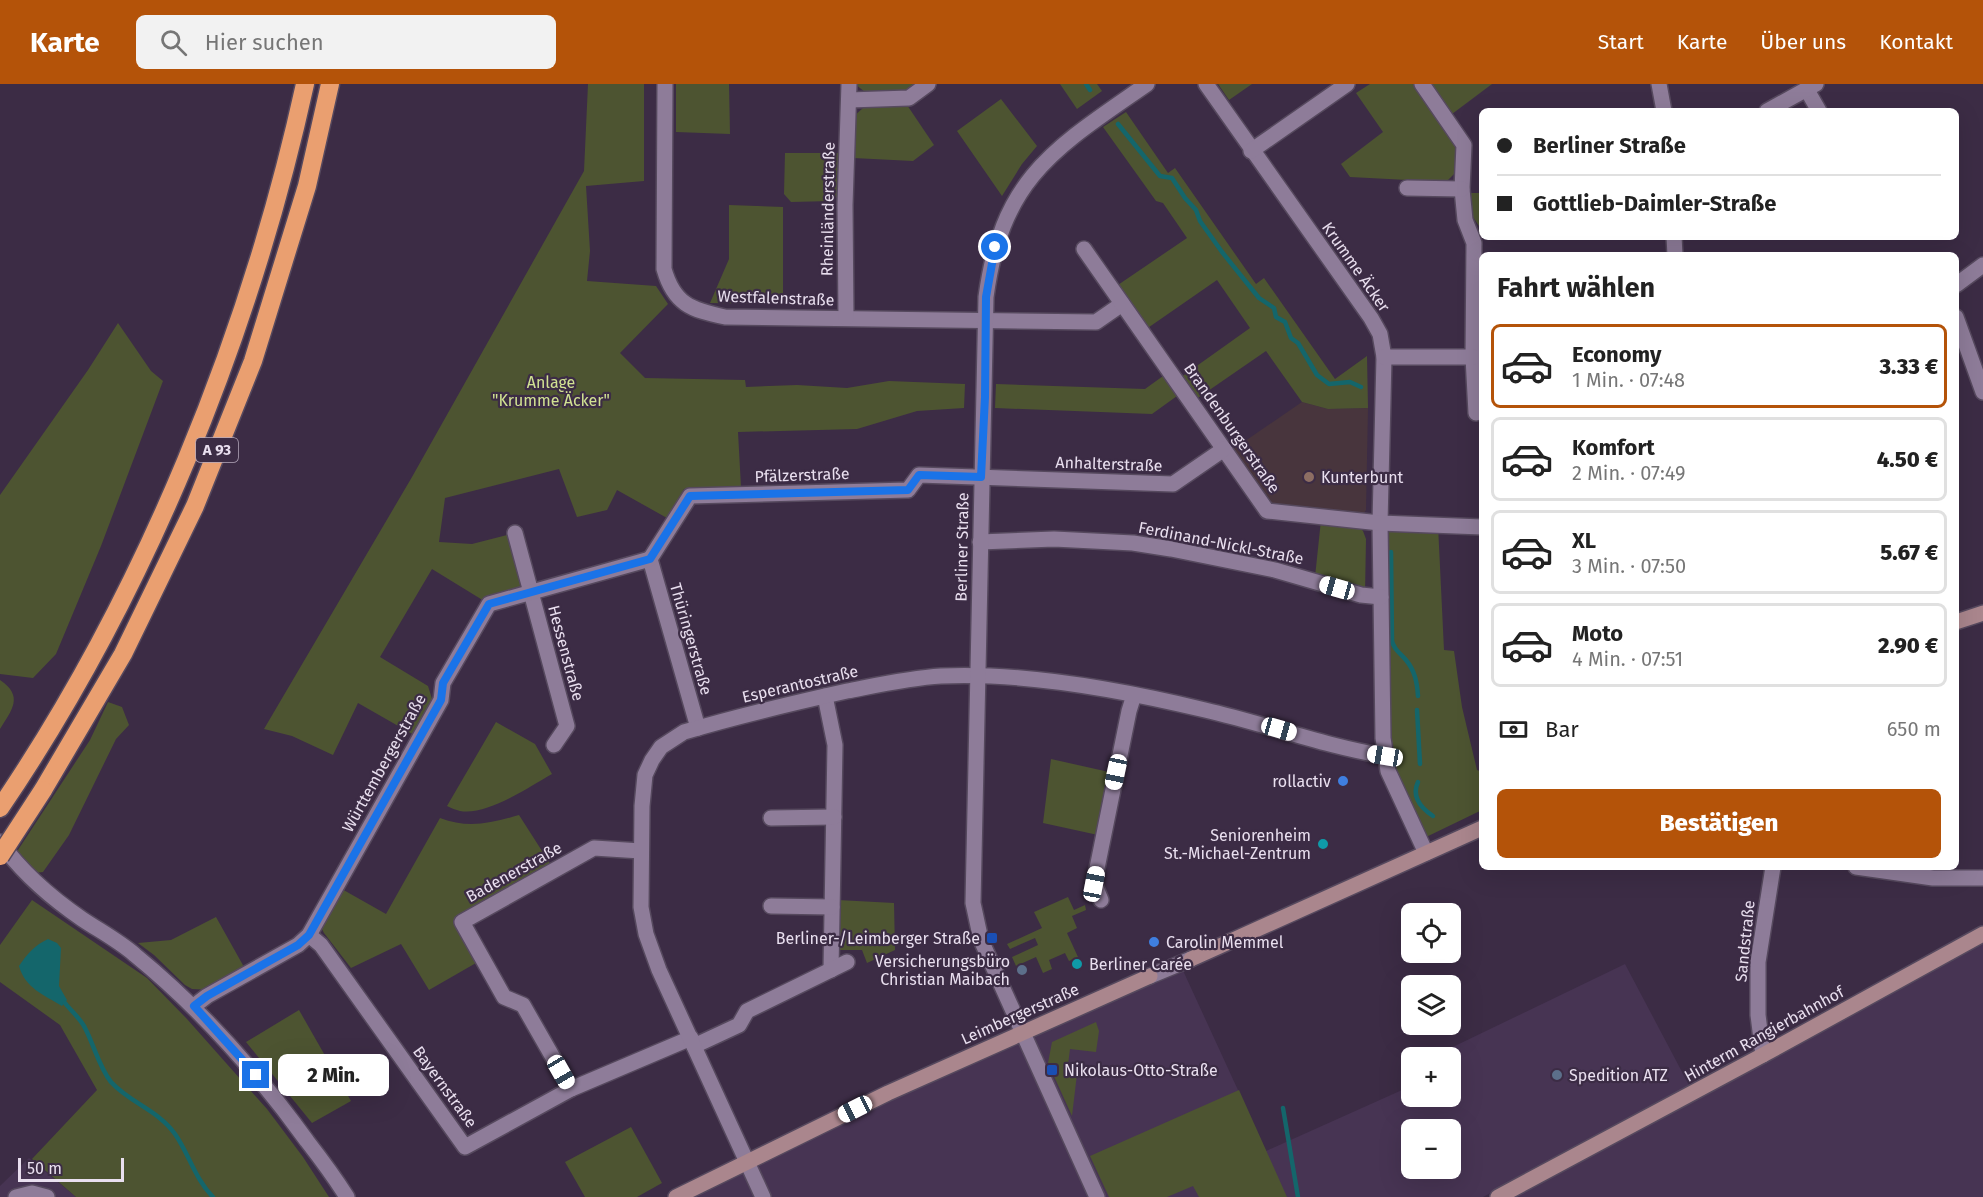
<!DOCTYPE html>
<html lang="de">
<head>
<meta charset="utf-8">
<style>
  body { margin:0; font-family:"Fira Sans",sans-serif; background:#f2f2f2; color:#222; height:100vh; display:flex; flex-direction:column; font-size:22px; white-space:nowrap }
  * { box-sizing:border-box; margin:0 }
  p { font-size:20px; color:#767676 }
  .icon { flex:none; width:33px; height:33px; fill:none; stroke:currentColor; stroke-width:2; stroke-linecap:round; stroke-linejoin:round }
  .map { position:relative; flex:1; overflow:hidden }
  .side { position:absolute; left:1479px; top:168px; width:480px; height:618px; display:flex; flex-direction:column; background:#fff; border-radius:9px; box-shadow:0 6px 24px #0002 }
  .side>* { flex:none }
  .banner { position:absolute; left:1479px; top:24px; width:480px; height:132px; border-radius:9px; box-shadow:0 6px 24px #0002; display:grid; align-content:center; height:132px; padding:0 18px; background:#fff }
  .buttons { position:absolute; left:1401px; top:819px; display:grid; gap:12px }
  .buttons a { display:grid; place-items:center; width:60px; height:60px; border-radius:9px; background:#fff; box-shadow:0 6px 24px #0002; font-size:30px }
  .scale { position:absolute; left:18px; bottom:15px; width:106px; box-sizing:border-box; padding-left:6px; border:3px solid #e9dfef; border-top:0; font-size:16px; line-height:21px; white-space:nowrap; color:#e9dfef; -webkit-text-stroke:4px #3c2c45; paint-order:stroke }
  .end { position:absolute; width:27px; height:27px; margin:-14px; border:8px solid #1a73e8; background:#fff; box-shadow:0 0 0 3px #fff }
  .from { border-radius:50% }
  .bubble { position:absolute; height:42px; border-radius:9px; background:#fff; box-shadow:0 6px 24px #0002; font-size:20px; font-weight:800; line-height:42px; text-align:center }
  .car { position:absolute; width:18px; height:36px; margin:-18px -9px; border-radius:8px; box-shadow:0 0 4px 2px #0007; background:linear-gradient(#fff 24%,#345 0 40%,#fff 0 76%,#345 0 86%,#fff 0) }
  .banner b { display:flex; align-items:center; gap:21px; height:57px; font-size:22px }
  .banner b+b { border-top:2px solid #e0e0e0 }
  .banner i { width:15px; height:15px; background:#222 }
  ul { padding:0; list-style:none }
  li { display:flex; align-items:center; gap:18px; height:84px; margin:0 12px 9px; padding:0 6px; border:3px solid #e0e0e0; border-radius:9px }
  li div { flex:1 }
  li b { display:block; font-size:22px }
  li em { font-style:normal; font-weight:800 }
  li.selected { border-color:#b45309 }
  li>.icon { width:54px; height:54px; stroke-width:1.5 }
  h2 { padding:0 18px; font-size:27px; line-height:72px }
  .pay { display:flex; align-items:center; gap:15px; height:66px; padding:0 18px; font-size:22px }
  .pay p { margin-inline-start:auto }
  .button { display:flex; gap:12px; margin-top:auto; padding:12px 18px }
  .button a { flex:1; height:69px; border-radius:9px; background:#b45309; color:#fff; font-size:24px; font-weight:800; line-height:69px; text-align:center }
  header { display:flex; align-items:center; gap:36px; box-sizing:border-box; height:84px; padding:0 30px; background:#b45309; color:#fff }
  header strong { font-size:28px }
  nav { display:flex; gap:33px; margin-inline-start:auto; font-size:21px }
  .search { width:420px; height:54px; background:#f2f2f2; display:flex; align-items:center; gap:15px; box-sizing:border-box; padding:0 21px; border-radius:9px; color:#767676; font-size:22px }
  .map>svg:first-child { display:block }
  .built { fill:#473453; fill-rule:evenodd }
  .education { fill:#48353d }
  .green { fill:#4d5431 }
  .water { fill:#14666b }
  .lines { fill:none; stroke-linecap:round; stroke-linejoin:round }
  .stream { stroke:#14666b; stroke-width:4.5 }
  .street-casing { stroke:#56495e; stroke-width:18 }
  .secondary-casing { stroke:#56495e; stroke-width:18 }
  .highway-casing { stroke:#56495e; stroke-width:21 }
  .street { stroke:#8e7c99; stroke-width:15 }
  .secondary { stroke:#aa868d; stroke-width:15 }
  .highway { stroke:#ea9f70; stroke-width:18 }
  .highway-bridge-casing { stroke:#56495e; stroke-width:21; stroke-linecap:butt }
  .highway-bridge { stroke:#ea9f70; stroke-width:18 }
  .route { stroke:#1a73e8; stroke-width:8 }
  .education-dot { fill:#8d6e63; stroke:#3c2c45; stroke-width:2 }
  .shop-dot { fill:#3f7fe0; stroke:#3c2c45; stroke-width:2 }
  .culture-dot { fill:#0f9aa8; stroke:#3c2c45; stroke-width:2 }
  .transit-dot { fill:#1a4fb4; stroke:#3c2c45; stroke-width:2 }
  .service-dot { fill:#5c6f8a; stroke:#3c2c45; stroke-width:2 }
  .labels { text-anchor:middle; dominant-baseline:central; stroke-width:4.5; stroke-linejoin:round; paint-order:stroke }
  .shield { fill:#3c2c45; stroke:#b5a9bc; stroke-width:1.5 }
  .shield-label { font-size:15px; font-weight:bold; fill:#e9dfef }
  .street-label { font-size:16px; fill:#e9dfef; stroke:#3c2c45 }
  .park-label { font-size:16px; fill:#d1e292; stroke:#3c2c45 }
  .poi-label { font-size:16px; fill:#e9dfef; stroke:#3c2c45; text-anchor:start }
</style>
</head>
<body>
<header>
<strong>Karte</strong>
<div class="search"><svg class="icon" aria-label="search" viewBox="0 0 24 24"><circle cx="10" cy="10" r="6"/><path d="M15 15l6 6"/></svg>Hier suchen</div>
<nav><a>Start</a><a>Karte</a><a>Über uns</a><a>Kontakt</a></nav>
</header>
<div class="map">
<svg width="1983" height="1113" viewBox="0 0 1983 1113">
  <rect width="100%" height="100%" fill="#3c2c45"/>
  <g class="built">
    <path d="M1983 856V1113H1514L1549 1094Z"/>
    <path d="M1180 880 1266 1067 1411 1002 1412 1012H1450V974L1432 973 1625 880 1690 1003 1483 1113H676ZM1412 1046H1450V1084H1412Z"/>
    <path d="M29 1074 76 1113H0V1102Z"/>
  </g>
  <path class="education" d="M1302 318 1328 325 1368 324 1366 426 1364 429 1356 432 1269 421 1232 366Z"/>
  <g class="green">
    <path d="M588 0H644V97L586 102 590 167 587 197 656 202 668 220 620 269 645 294 745 296 746 303 797 301 847 304 889 297 965 300 964 324 917 327 857 345 738 348 741 403 684 405 667 434 617 406 607 426 577 433 559 385 445 414 439 458 472 460 515 449 531 508 489 520 432 485 380 573 428 602 433 618 414 651 358 619 333 671 292 652 264 645 412 393 584 87Z"/>
    <path d="M676 0H729L730 50 676 48Z"/>
    <path d="M855 0H917L904 9 865 8Z"/>
    <path d="M1060 0H1097L1102 7 1077 25Z"/>
    <path d="M1218 0H1252L1229 16Z"/>
    <path d="M1370 0H1415L1457 61V87L1446 98 1350 93 1341 80 1383 48 1356 9Z"/>
    <path d="M1431 0H1492L1452 30Z"/>
    <path d="M1001 15 1037 62 1022 80 1002 112 957 47Z"/>
    <path d="M907 21 934 61 913 77 853 74V33L863 24Z"/>
    <path d="M1126 28 1168 89 1175 84 1256 200 1264 194 1335 295 1367 272 1368 324 1328 325 1302 318 1266 267 1192 318 1184 307 1152 330 995 324 996 300 1145 305 1170 287 1177 296 1250 244 1217 196 1142 248 1112 205 1187 154 1163 119 1156 117 1103 43Z"/>
    <path d="M785 69H839V112L832 117 791 118 784 110Z"/>
    <path d="M1471 109H1482V151H1480L1479 142 1471 130Z"/>
    <path d="M729 121 783 123V220L710 219 729 175Z"/>
    <path d="M118 239 151 287 163 297 101 462 56 570 33 594 0 590V411L88 286Z"/>
    <path d="M1321 436 1356 440 1363 447 1366 455 1365 509 1315 493Z"/>
    <path d="M1438 441 1444 566 1454 567 1462 623 1477 686 1482 688V726L1422 755 1393 683 1385 653 1386 443Z"/>
    <path d="M0 596C24 612 12 626 0 645Z"/>
    <path d="M108 618 122 623 129 641 116 655 69 751 43 788 35 789 16 769 90 656Z"/>
    <path d="M496 638 535 660 552 690C529 703 487 732 460 727 456 726 451 724 447 722Z"/>
    <path d="M1051 675 1109 688 1098 751 1043 739Z"/>
    <path d="M519 731 551 781 453 837 476 879 429 906 401 860 351 884 324 849 321 843 340 804 386 830 440 734C468 745 492 739 519 731Z"/>
    <path d="M1068 813 1074 826 1085 821 1086 826 1072 832 1077 844 1067 849 1078 873 1069 877 1065 869 1049 876 1052 885 1043 889 1036 873 1016 882 1012 873 1038 861 1035 854 1010 865 1007 860 1042 844 1034 828Z"/>
    <path d="M32 816 147 894 187 935 267 1025 303 1073 329 1113H76L32 1075 97 1006 60 941 0 898V861Z"/>
    <path d="M838 816 894 819 895 866 867 879 862 866H837Z"/>
    <path d="M216 833 244 883 211 906 192 905 185 901 154 871 138 859 171 856Z"/>
    <path d="M299 926 351 1017 312 1039 246 958Z"/>
    <path d="M1096 938 1099 947 1096 968 1070 965 1067 989 1077 990 1072 1032 1048 979 1052 958Z"/>
    <path d="M1239 1006 1287 1113H1199L1193 1102 1167 1113H1109L1090 1072Z"/>
    <path d="M631 1043 662 1099 637 1113H585L565 1078Z"/>
  </g>
  <path class="water" d="M48 855 57 859 61 864 59 902 67 916 62 922C44 911 25 904 19 882 27 870 35 861 48 855Z"/>
  <g class="lines">
    <g class="stream">
      <path d="M1086 0 1090 6"/>
      <path d="M1118 40 1160 92 1172 94 1185 114 1196 126 1200 137 1222 168 1259 214 1274 224 1276 233 1285 238 1291 254 1298 259 1317 291 1329 300 1350 298 1361 303"/>
      <path d="M1391 468 1392 557C1394 566 1400 569 1406 576 1415 587 1417 598 1418 612"/>
      <path d="M1417 626 1420 680"/>
      <path d="M1418 698C1411 713 1421 724 1433 732"/>
      <path d="M65 919C71 927 81 935 85 944 94 961 99 983 111 998 130 1019 158 1026 175 1050 189 1070 195 1095 213 1113"/>
      <path d="M1283 1024 1298 1113"/>
    </g>
    <defs>
      <g id="street">
        <path d="M665 0 664 185C674 220 691 226 725 233L1096 238 1122 220"/>
        <path d="M1206 0 1371 234 1380 250 1384 273 1380 439 1383 654 1388 687 1426 769"/>
        <path d="M1422 0 1464 61 1462 105 1465 136 1474 159 1473 273 1476 329"/>
        <path d="M1659 0 1664 27"/>
        <path d="M1807 6 1819 27"/>
        <path d="M849 16 909 14 928 0"/>
        <path d="M1767 27 1816 0"/>
        <path d="M1251 67 1347 0"/>
        <path d="M1407 104 1462 105"/>
        <path d="M1674 153 1675 171"/>
        <path d="M1084 165 1267 427 1380 439 1482 443"/>
        <path d="M1956 201 1983 181"/>
        <path d="M1956 233 1983 308"/>
        <path d="M846 234 845 121 849 0"/>
        <path d="M1384 273H1473"/>
        <path d="M515 449 567 642 554 661"/>
        <path d="M980 458 1054 455 1133 459 1171 465 1275 486 1361 511 1381 513"/>
        <path d="M650 475 690 412 908 406 919 391 1173 400 1224 365"/>
        <path d="M650 475 698 644"/>
        <path d="M825 612 835 661 831 886"/>
        <path d="M771 734 834 733"/>
        <path d="M0 758C23 790 50 813 82 835 100 847 119 857 135 871 201 925 257 988 307 1057 321 1075 335 1094 347 1113"/>
        <path d="M1856 783 1933 794H1983"/>
        <path d="M1101 816 1094 799 1129 627 1134 611"/>
        <path d="M771 822 832 823"/>
        <path d="M309 851 321 861 465 1063 571 1005 691 954"/>
        <path d="M1150 892 1191 875"/>
        <path d="M194 922 207 912 298 861 309 851 441 616 443 599 489 520 650 475"/>
        <path d="M694 962 739 941 747 927 847 878"/>
        <path d="M1763 971 1758 931V878L1773 783"/>
        <path d="M571 1005 523 921 504 913 462 838 594 764 641 767"/>
        <path d="M16 1113 32 1109 47 1113"/>
        <path d="M763 1113 659 886 646 850 641 823 642 722 645 691 652 676 661 663 684 648C738 632 793 619 847 607 878 601 909 594 941 592 1026 588 1122 606 1205 626 1266 640 1324 662 1385 672"/>
        <path d="M1097 1113 981 856 973 819 986 213C1002 93 1055 64 1147 0"/>
      </g>
      <g id="secondary">
        <path d="M1956 538 1983 529"/>
        <path d="M1191 875 1482 744"/>
        <path d="M676 1113 888 1009 1150 892"/>
        <path d="M1498 1113 1763 971 1983 850"/>
      </g>
      <g id="highway">
        <path d="M43 706 123 570 195 422 253 277 307 102 330 0"/>
        <path d="M0 724C145 511 250 251 305 0"/>
      </g>
    </defs>
    <use href="#street" class="street-casing"/>
    <use href="#secondary" class="secondary-casing"/>
    <use href="#highway" class="highway-casing"/>
    <use href="#street" class="street"/>
    <use href="#secondary" class="secondary"/>
    <use href="#highway" class="highway"/>
    <defs>
      <path id="highway-bridge" d="M0 772 43 706"/>
    </defs>
    <use href="#highway-bridge" class="highway-bridge-casing"/>
    <use href="#highway-bridge" class="highway-bridge"/>
  </g>
  <g class="lines">
    <path class="route" d="M256 991 194 922 207 912 298 861 309 851 441 616 443 599 489 520 650 475 690 412 908 406 919 391 981 393 985 313 986 213 995 163"/>
  </g>
  <circle class="education-dot" cx="1309" cy="393" r="6"/>
  <g class="shop-dot">
    <circle cx="1343" cy="697" r="6"/>
    <circle cx="1154" cy="858" r="6"/>
  </g>
  <g class="culture-dot">
    <circle cx="1323" cy="760" r="6"/>
    <circle cx="1077" cy="880" r="6"/>
  </g>
  <g class="transit-dot">
    <rect x="986" y="848" width="12" height="12" rx="3"/>
    <rect x="1046" y="980" width="12" height="12" rx="3"/>
  </g>
  <g class="service-dot">
    <circle cx="1022" cy="886" r="6"/>
    <circle cx="1557" cy="991" r="6"/>
  </g>
  <g class="labels">
    <rect class="shield" x="196" y="354" width="42" height="24" rx="4.5"/>
    <g class="shield-label">
      <text x="217" y="366">A 93</text>
    </g>
    <g class="street-label">
      <text transform="translate(828 125) rotate(-89)">Rheinländerstraße</text>
      <text transform="translate(1356 183) rotate(55)">Krumme Äcker</text>
      <text transform="translate(776 214) rotate(2)">Westfalenstraße</text>
      <text transform="translate(1232 344) rotate(55)">Brandenburgerstraße</text>
      <text transform="translate(1109 380) rotate(2)">Anhalterstraße</text>
      <text transform="translate(802 391) rotate(-2)">Pfälzerstraße</text>
      <text transform="translate(1221 459) rotate(11)">Ferdinand-Nickl-Straße</text>
      <text transform="translate(962 463) rotate(-89)">Berliner Straße</text>
      <text transform="translate(691 555) rotate(74)">Thüringerstraße</text>
      <text transform="translate(566 569) rotate(75)">Hessenstraße</text>
      <text transform="translate(800 600) rotate(-13)">Esperantostraße</text>
      <text transform="translate(384 679) rotate(-61)">Württembergerstraße</text>
      <text transform="translate(514 788) rotate(-29)">Badenerstraße</text>
      <text transform="translate(1745 857) rotate(-84)">Sandstraße</text>
      <text transform="translate(1020 930) rotate(-24)">Leimbergerstraße</text>
      <text transform="translate(1764 950) rotate(-29)">Hinterm Rangierbahnhof</text>
      <text transform="translate(445 1003) rotate(54)">Bayernstraße</text>
    </g>
    <g class="park-label">
      <text x="551" y="298">Anlage<tspan x="551" dy="18">"Krumme Äcker"</tspan></text>
    </g>
    <g class="poi-label">
      <text x="1321" y="393">Kunterbunt</text>
      <text x="1331" y="697" text-anchor="end">rollactiv</text>
      <text x="1311" y="751" text-anchor="end">Seniorenheim<tspan x="1311" dy="18">St.-Michael-Zentrum</tspan></text>
      <text x="980" y="854" text-anchor="end">Berliner-/Leimberger Straße</text>
      <text x="1166" y="858">Carolin Memmel</text>
      <text x="1010" y="877" text-anchor="end">Versicherungsbüro<tspan x="1010" dy="18">Christian Maibach</tspan></text>
      <text x="1089" y="880">Berliner Carée</text>
      <text x="1064" y="986">Nikolaus-Otto-Straße</text>
      <text x="1569" y="991">Spedition ATZ</text>
    </g>
  </g>
</svg>
<div class="buttons">
<a><svg class="icon" aria-label="locate" viewBox="0 0 24 24"><circle cx="12" cy="12" r="6"/><path d="M12 2v4M12 18v4M2 12h4M18 12h4"/></svg></a>
<a><svg class="icon" aria-label="layers" viewBox="0 0 24 24"><path d="M12 4l9 5-9 5-9-5zM3 14l9 5 9-5"/></svg></a>
<a>+</a>
<a>−</a>
</div>
<div class="scale">50 m</div>
<i class="end from" style="left:995px;top:163px"></i>
<i class="end" style="left:256px;top:991px"></i>
<div class="bubble" style="left:278px;top:970px;width:111px">2 Min.</div>
<i class="car" style="left:1337px;top:504px;rotate:286deg"></i>
<i class="car" style="left:1279px;top:645px;rotate:106deg"></i>
<i class="car" style="left:1385px;top:672px;rotate:280deg"></i>
<i class="car" style="left:1116px;top:688px;rotate:192deg"></i>
<i class="car" style="left:1094px;top:800px;rotate:11deg"></i>
<i class="car" style="left:561px;top:988px;rotate:150deg"></i>
<i class="car" style="left:855px;top:1025px;rotate:243deg"></i>
<div class="banner">
<b><i class="from"></i>Berliner Straße</b>
<b><i></i>Gottlieb-Daimler-Straße</b>
</div>
<section class="side">
<h2>Fahrt wählen</h2>
<ul>
<li class="selected"><svg class="icon" aria-label="car" viewBox="0 0 24 24"><path d="M5 17H2v-5l4-1 3-4h7l3 4 3 1v5h-3M9 17h6M6 11h13"/><circle cx="7" cy="17" r="2"/><circle cx="17" cy="17" r="2"/></svg><div><b>Economy</b><p>1 Min. · 07:48</p></div><em>3.33 €</em></li>
<li><svg class="icon" aria-label="car" viewBox="0 0 24 24"><path d="M5 17H2v-5l4-1 3-4h7l3 4 3 1v5h-3M9 17h6M6 11h13"/><circle cx="7" cy="17" r="2"/><circle cx="17" cy="17" r="2"/></svg><div><b>Komfort</b><p>2 Min. · 07:49</p></div><em>4.50 €</em></li>
<li><svg class="icon" aria-label="car" viewBox="0 0 24 24"><path d="M5 17H2v-5l4-1 3-4h7l3 4 3 1v5h-3M9 17h6M6 11h13"/><circle cx="7" cy="17" r="2"/><circle cx="17" cy="17" r="2"/></svg><div><b>XL</b><p>3 Min. · 07:50</p></div><em>5.67 €</em></li>
<li><svg class="icon" aria-label="car" viewBox="0 0 24 24"><path d="M5 17H2v-5l4-1 3-4h7l3 4 3 1v5h-3M9 17h6M6 11h13"/><circle cx="7" cy="17" r="2"/><circle cx="17" cy="17" r="2"/></svg><div><b>Moto</b><p>4 Min. · 07:51</p></div><em>2.90 €</em></li>
</ul>
<div class="pay"><svg class="icon" aria-label="cash" viewBox="0 0 24 24"><path d="M3 7h18v10H3z"/><circle cx="12" cy="12" r="2"/></svg>Bar<p>650 m</p></div>
<div class="button"><a>Bestätigen</a></div>
</section>
</div>
</body>
</html>
